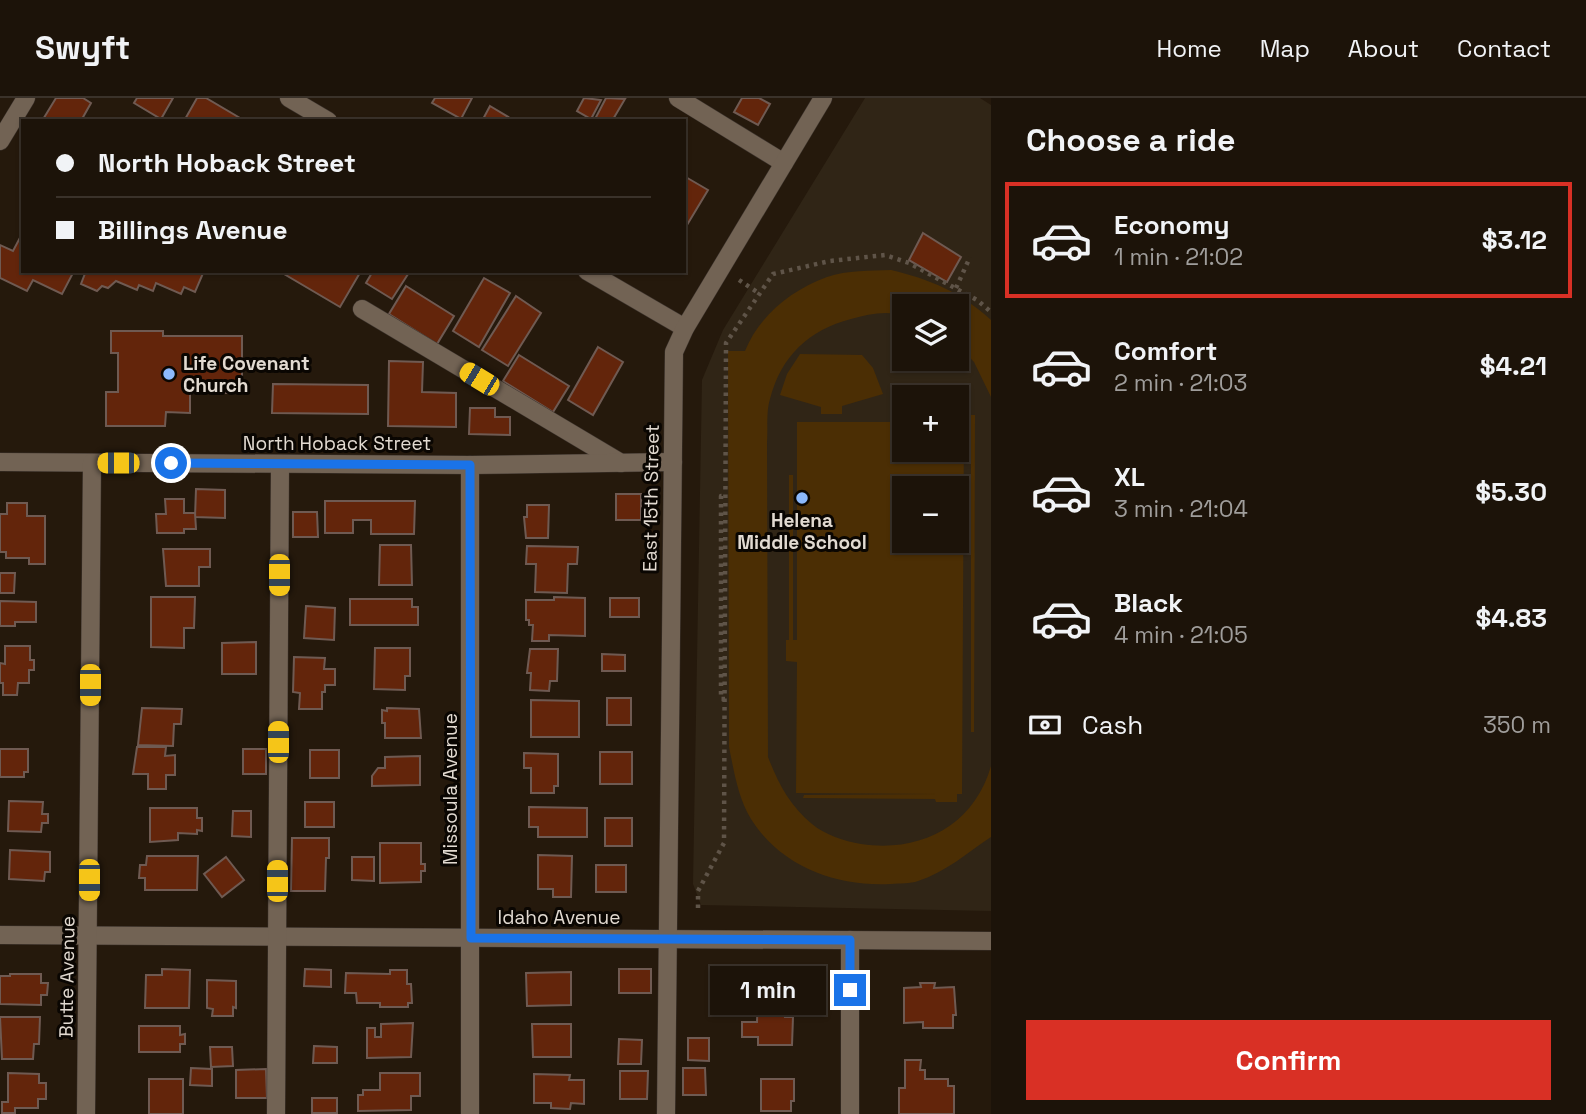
<!DOCTYPE html>
<html lang="en">
<head>
<meta charset="utf-8">
<style>
  body { margin:0; font-family:"Space Grotesk",sans-serif; background:#251c12; color:#f1f3f6; height:100vh; display:flex; flex-direction:column; font-size:26px; white-space:nowrap }
  * { box-sizing:border-box; margin:0 }
  p { font-size:23px; color:#a09e9c }
  .icon { flex:none; width:38px; height:38px; fill:none; stroke:currentColor; stroke-width:2; stroke-linecap:round; stroke-linejoin:round }
  .map { position:relative; flex:1; overflow:hidden }
  .panel { display:flex; flex-direction:column; background:#1c1309; width:595px }
  .panel>* { flex:none }
  .guide { position:absolute; left:21px; top:21px; width:665px; height:154px; border-radius:0px; box-shadow:0 2px 5px #0004,0 0 0 2px #3a322a; display:grid; align-content:center; height:154px; padding:0 35px; background:#1c1309 }
  .fabs { position:absolute; left:892px; top:196px; display:grid; gap:14px }
  .fabs a { display:grid; place-items:center; width:77px; height:77px; border-radius:0px; background:#1c1309; box-shadow:0 2px 5px #0004,0 0 0 2px #3a322a; font-size:35px }
  .end { position:absolute; width:32px; height:32px; margin:-16px; border:9px solid #1a73e8; background:#fff; box-shadow:0 0 0 4px #fff }
  .from { border-radius:50% }
  .bubble { position:absolute; height:49px; border-radius:0px; background:#1c1309; box-shadow:0 2px 5px #0004,0 0 0 2px #3a322a; font-size:23px; font-weight:800; line-height:49px; text-align:center }
  .car { position:absolute; width:21px; height:42px; margin:-21px -10px; border-radius:9px; box-shadow:0 0 5px 2px #0007; background:linear-gradient(#f5c518 24%,#345 0 40%,#f5c518 0 76%,#345 0 86%,#f5c518 0) }
  .guide b { display:flex; align-items:center; gap:24px; height:66px; font-size:26px }
  .guide b+b { border-top:2px solid #3a322a }
  .guide i { width:18px; height:18px; background:#f1f3f6 }
  ul { padding:0; list-style:none }
  li { display:flex; align-items:center; gap:21px; height:116px; margin:0 14px 10px; padding:0 21px; border:4px solid transparent; border-radius:0px }
  li div { flex:1 }
  li b { display:block; font-size:26px }
  li em { font-style:normal; font-weight:800 }
  li.selected { border-color:#d93025 }
  li>.icon { width:63px; height:63px; stroke-width:1.5 }
  h2 { padding:0 35px; font-size:32px; line-height:84px }
  .pay { display:flex; align-items:center; gap:18px; height:77px; padding:0 35px; font-size:26px }
  .pay p { margin-inline-start:auto }
  .cta { display:flex; gap:14px; margin-top:auto; padding:14px 35px }
  .cta a { flex:1; height:80px; border-radius:0px; background:#d93025; color:#fff; font-size:28px; font-weight:800; line-height:80px; text-align:center }
  header { display:flex; align-items:center; gap:42px; box-sizing:border-box; height:98px; padding:0 35px; background:#1c1309; border-bottom:2px solid #3a322a }
  header strong { font-size:33px }
  nav { display:flex; gap:38px; margin-inline-start:auto; font-size:24px }
  main { display:flex; flex:1; min-height:0 }
  .map>svg:first-child { display:block }
  .education { fill:#302516; fill-rule:evenodd }
  .green { fill:#4b2e04; fill-rule:evenodd }
  .building { fill:#63250b; stroke:#6f5a52; stroke-width:2 }
  .lines { fill:none; stroke-linecap:round; stroke-linejoin:round }
  .minor-casing { stroke:#3d342e; stroke-width:19 }
  .path { stroke:#5f5448; stroke-width:4.5; stroke-dasharray:3.5 5; stroke-linecap:butt }
  .minor { stroke:#726354; stroke-width:18 }
  .route { stroke:#1a73e8; stroke-width:9 }
  .poi-dot { fill:#8cb9fc; stroke:#0a0602; stroke-width:2.5 }
  .labels { text-anchor:middle; dominant-baseline:central; stroke-width:6; stroke-linejoin:round; paint-order:stroke }
  .poi-label { font-size:19px; font-weight:bold; fill:#e2dad1; stroke:#0a0602; text-anchor:start }
  .street-label { font-size:19px; fill:#e2dad1; stroke:#0a0602 }
</style>
</head>
<body>
<header>
<strong>Swyft</strong>
<nav><a>Home</a><a>Map</a><a>About</a><a>Contact</a></nav>
</header>
<main>
<div class="map">
<svg width="991" height="1016" viewBox="0 0 991 1016">
  <rect width="100%" height="100%" fill="#25190c"/>
  <path class="education" d="M865 0H980L991 7V813L701 807 693 786 702 282 723 232ZM905 208H957V261H905ZM905 299H957V352H905ZM905 390H957V443H905Z"/>
  <g class="green">
    <path d="M891 172C930 181 962 195 991 222V299L974 264 957 246V208H905V218C887 212 869 216 851 221 809 232 781 258 770 301 766 314 768 331 767 344L768 659C778 685 790 708 812 726 825 737 844 743 861 746 920 755 974 728 991 668V739C967 755 946 774 918 783 910 786 900 785 891 786 837 789 781 769 751 721 738 700 734 673 729 649L728 253H745C759 218 791 192 827 179 847 172 871 173 891 172Z"/>
    <path d="M800 256 862 257 873 270 883 296 842 308V316H821V309L780 297 787 276Z"/>
    <path d="M971 317H975L974 634H971Z"/>
    <path d="M797 324H905V352H957V324H964L962 696H957V704H936L935 701 803 700 804 697 936 696 796 695 797 564 786 563V542H789V377H793V542H797ZM957 390V443H905V390Z"/>
  </g>
  <g class="building">
    <path d="M56 0H83L91 5 82 21 85 23H42Z"/>
    <path d="M137 0H173L161 21 134 5Z"/>
    <path d="M197 0H206L245 23H184Z"/>
    <path d="M435 0H472L461 21 432 5Z"/>
    <path d="M584 0 601 2 591 21 577 13Z"/>
    <path d="M606 0 625 1 612 23H594Z"/>
    <path d="M742 0H759L770 6 758 27 734 14Z"/>
    <path d="M490 8 515 23H482Z"/>
    <path d="M684 78 708 92 684 132Z"/>
    <path d="M23 134V173H74L62 196 33 182 27 193 0 180V147L13 153Z"/>
    <path d="M923 135 961 159 947 184 909 162Z"/>
    <path d="M86 173H204L195 194 184 189 181 196 156 185 153 193 139 187 137 192 116 183 108 190 102 188 97 193 81 186Z"/>
    <path d="M279 173H361L340 209Z"/>
    <path d="M373 173H410L392 201 366 185Z"/>
    <path d="M484 180 510 195 479 249 453 233Z"/>
    <path d="M406 188 454 218 437 246 389 216Z"/>
    <path d="M516 198 541 215 508 268 482 252Z"/>
    <path d="M111 233H163V238H242V295H190V315L166 314 165 328H106V294H118V255H111Z"/>
    <path d="M598 249 623 264 593 317 568 302Z"/>
    <path d="M519 257 569 288 553 314 503 283Z"/>
    <path d="M389 263 423 264 422 294 456 295V329L388 328Z"/>
    <path d="M273 286 368 287V316L272 315Z"/>
    <path d="M470 310H495V319H510V337L469 336Z"/>
    <path d="M196 391 225 392V420L195 419Z"/>
    <rect x="616" y="396" width="25" height="26"/>
    <path d="M165 401H184V415H195L196 431H184V435H157L156 416H166Z"/>
    <path d="M325 403H415L414 436H371V422H353V435H325Z"/>
    <path d="M7 405H27V418H45V466H29V460H6V454H0V416H7Z"/>
    <path d="M527 407H549L548 440H526L524 419H527Z"/>
    <path d="M293 414H317L318 439H293Z"/>
    <path d="M380 447H411L412 487H379Z"/>
    <path d="M527 448 578 449 577 466H568L567 495 535 494 536 466H526Z"/>
    <path d="M163 451H210V469H199V488H166Z"/>
    <path d="M0 475H15L14 495H0Z"/>
    <path d="M151 499H195L194 530H184V550L151 549Z"/>
    <path d="M554 499 585 500V538L549 537V543H532L533 527H529V522H526V502H554Z"/>
    <rect x="610" y="500" width="29" height="19"/>
    <path d="M350 501H412V509H418V527H350Z"/>
    <path d="M0 503 36 504V524H15V528H0Z"/>
    <path d="M306 508 335 510 334 542 304 540Z"/>
    <path d="M256 544V576H222V545Z"/>
    <path d="M5 548H30V562H34V572H29V585H18L17 597H3V585H0V565L5 566Z"/>
    <path d="M375 550H410V578H405V592L374 591Z"/>
    <path d="M530 551H558L557 583H550L549 593 530 592 531 575H527Z"/>
    <path d="M602 556 625 557V573H602Z"/>
    <path d="M294 559 325 560 324 571H335V587H325V594H322V611H299L300 595 293 594Z"/>
    <rect x="607" y="600" width="24" height="27"/>
    <path d="M531 602 579 603V639H531Z"/>
    <path d="M142 610 182 611 181 626H174L173 648 138 647Z"/>
    <path d="M387 610 419 611 421 640H385V625H382V612L387 613Z"/>
    <path d="M137 649H166L165 658 175 657V677H166V691H148V676H133Z"/>
    <path d="M0 651H28V674H24V679H0Z"/>
    <rect x="243" y="651" width="23" height="25"/>
    <rect x="310" y="652" width="29" height="28"/>
    <rect x="600" y="654" width="32" height="32"/>
    <path d="M524 655 558 656V688H554V695H531V670H524Z"/>
    <path d="M420 658V687L372 688V678L378 670H385V659Z"/>
    <path d="M9 703 43 704 42 716H48V725H42L41 734 8 733Z"/>
    <rect x="305" y="704" width="29" height="25"/>
    <path d="M529 709 587 710V739H538V729H529Z"/>
    <path d="M150 710H197V720H202V733L197 732V736L178 735V742L150 744Z"/>
    <path d="M233 713H251V739L232 738Z"/>
    <rect x="605" y="720" width="27" height="28"/>
    <path d="M292 740H329V760H326L325 793H291Z"/>
    <path d="M380 745H421V766H425V773H421V784L380 785Z"/>
    <path d="M10 752 50 754V774H45L44 783 9 781Z"/>
    <path d="M538 757 572 758 571 799H553V791H538Z"/>
    <path d="M147 758H198L197 792H145V780H139L140 767H146Z"/>
    <path d="M226 759 244 782 222 799 204 776Z"/>
    <path d="M352 759H374V783L352 782Z"/>
    <rect x="596" y="767" width="30" height="27"/>
    <path d="M162 871 190 872 189 910H145L146 877H162Z"/>
    <path d="M305 871 331 872V889L304 888Z"/>
    <rect x="619" y="871" width="32" height="24"/>
    <path d="M390 872H407V886H411L412 905H408V909H380V905H357L356 895H345L346 875 390 876Z"/>
    <path d="M571 874V907L527 908 526 875Z"/>
    <path d="M10 876H41V885H48L47 897H41V907L0 906V878H10Z"/>
    <path d="M207 882 236 883V910L233 909V918H212L213 911 207 910Z"/>
    <path d="M920 885H935L934 890 954 889 956 917H953V930H923V924L904 925V890L921 889Z"/>
    <path d="M758 892H786L785 919H793L792 947H758V939H742V924H757Z"/>
    <path d="M0 919H40L39 946H34L33 961H2Z"/>
    <path d="M413 925 411 959 367 960V930H375V939H381V926Z"/>
    <path d="M532 926H571V959H533Z"/>
    <path d="M139 928H180V937L185 936V946H180V954H139Z"/>
    <path d="M688 940H709V963L688 962Z"/>
    <path d="M619 941 642 942 641 966H618Z"/>
    <path d="M314 948 337 949V965H313Z"/>
    <path d="M210 949H232L233 968 211 969Z"/>
    <path d="M905 962H921L920 972H925V981H948V988H954V1016H899V990H905Z"/>
    <path d="M191 970 212 971V988L190 987Z"/>
    <path d="M683 970H705L706 997H683Z"/>
    <path d="M266 971 267 1000H236V972Z"/>
    <path d="M620 973H648L647 1001H620Z"/>
    <path d="M8 975 39 976V985H46V1001H38V1010H15V1015H2V1004H8Z"/>
    <path d="M380 975H420V998H411V1012L358 1013V997H363V992H380Z"/>
    <path d="M534 976 570 977 569 982H584V1006L571 1005 570 1011 551 1010V1005H534Z"/>
    <rect x="149" y="981" width="34" height="35"/>
    <path d="M761 981H794V1003H791V1013H761Z"/>
    <rect x="312" y="1000" width="25" height="15"/>
  </g>
  <g class="lines">
    <defs>
      <g id="minor">
        <path d="M289 0 328 23"/>
        <path d="M678 0 784 65"/>
        <path d="M0 43 26 0"/>
        <path d="M587 173 685 230"/>
        <path d="M362 211 621 365"/>
        <path d="M0 364 470 367 673 364"/>
        <path d="M0 837 991 843"/>
        <path d="M86 1016 92 365"/>
        <path d="M276 1016 280 366"/>
        <path d="M470 1016V367"/>
        <path d="M666 1016 674 254 685 230 823 0"/>
        <path d="M850 1016V842"/>
      </g>
    </defs>
    <use href="#minor" class="minor-casing"/>
    <g class="path">
      <path d="M739 182 760 196"/>
      <path d="M956 190 970 159"/>
      <path d="M725 601H721V398H726"/>
      <path d="M698 810V793L724 745 726 245 773 176 830 163 885 157 909 165 977 202 991 214"/>
    </g>
    <use href="#minor" class="minor"/>
  </g>
  <g class="lines">
    <path class="route" d="M171 365 470 367 471 840 850 842V892"/>
  </g>
  <g class="poi-dot">
    <circle cx="169" cy="276" r="7"/>
    <circle cx="802" cy="400" r="7"/>
  </g>
  <g class="labels">
    <g class="poi-label">
      <text x="183" y="265">Life Covenant<tspan x="183" dy="22">Church</tspan></text>
      <text x="802" y="422" text-anchor="middle">Helena<tspan x="802" dy="22">Middle School</tspan></text>
    </g>
    <g class="street-label">
      <text x="337" y="345">North Hoback Street</text>
      <text transform="translate(651 400) rotate(-89)">East 15th Street</text>
      <text transform="translate(450 691) rotate(-90)">Missoula Avenue</text>
      <text x="559" y="819">Idaho Avenue</text>
      <text transform="translate(67 879) rotate(-89)">Butte Avenue</text>
    </g>
  </g>
</svg>
<div class="fabs">
<a><svg class="icon" aria-label="layers" viewBox="0 0 24 24"><path d="M12 4l9 5-9 5-9-5zM3 14l9 5 9-5"/></svg></a>
<a>+</a>
<a>−</a>
</div>
<i class="end from" style="left:171px;top:365px"></i>
<i class="end" style="left:850px;top:892px"></i>
<div class="bubble" style="left:710px;top:868px;width:116px">1 min</div>
<i class="car" style="left:479px;top:281px;rotate:301deg"></i>
<i class="car" style="left:118px;top:365px;rotate:270deg"></i>
<i class="car" style="left:279px;top:477px;rotate:180deg"></i>
<i class="car" style="left:90px;top:587px;rotate:180deg"></i>
<i class="car" style="left:278px;top:644px;rotate:0deg"></i>
<i class="car" style="left:89px;top:782px;rotate:180deg"></i>
<i class="car" style="left:277px;top:783px;rotate:0deg"></i>
<div class="guide">
<b><i class="from"></i>North Hoback Street</b>
<b><i></i>Billings Avenue</b>
</div>
</div>
<section class="panel">
<h2>Choose a ride</h2>
<ul>
<li class="selected"><svg class="icon" aria-label="car" viewBox="0 0 24 24"><path d="M5 17H2v-5l4-1 3-4h7l3 4 3 1v5h-3M9 17h6M6 11h13"/><circle cx="7" cy="17" r="2"/><circle cx="17" cy="17" r="2"/></svg><div><b>Economy</b><p>1 min · 21:02</p></div><em>$3.12</em></li>
<li><svg class="icon" aria-label="car" viewBox="0 0 24 24"><path d="M5 17H2v-5l4-1 3-4h7l3 4 3 1v5h-3M9 17h6M6 11h13"/><circle cx="7" cy="17" r="2"/><circle cx="17" cy="17" r="2"/></svg><div><b>Comfort</b><p>2 min · 21:03</p></div><em>$4.21</em></li>
<li><svg class="icon" aria-label="car" viewBox="0 0 24 24"><path d="M5 17H2v-5l4-1 3-4h7l3 4 3 1v5h-3M9 17h6M6 11h13"/><circle cx="7" cy="17" r="2"/><circle cx="17" cy="17" r="2"/></svg><div><b>XL</b><p>3 min · 21:04</p></div><em>$5.30</em></li>
<li><svg class="icon" aria-label="car" viewBox="0 0 24 24"><path d="M5 17H2v-5l4-1 3-4h7l3 4 3 1v5h-3M9 17h6M6 11h13"/><circle cx="7" cy="17" r="2"/><circle cx="17" cy="17" r="2"/></svg><div><b>Black</b><p>4 min · 21:05</p></div><em>$4.83</em></li>
</ul>
<div class="pay"><svg class="icon" aria-label="cash" viewBox="0 0 24 24"><path d="M3 7h18v10H3z"/><circle cx="12" cy="12" r="2"/></svg>Cash<p>350 m</p></div>
<div class="cta"><a>Confirm</a></div>
</section>
</main>
</body>
</html>
